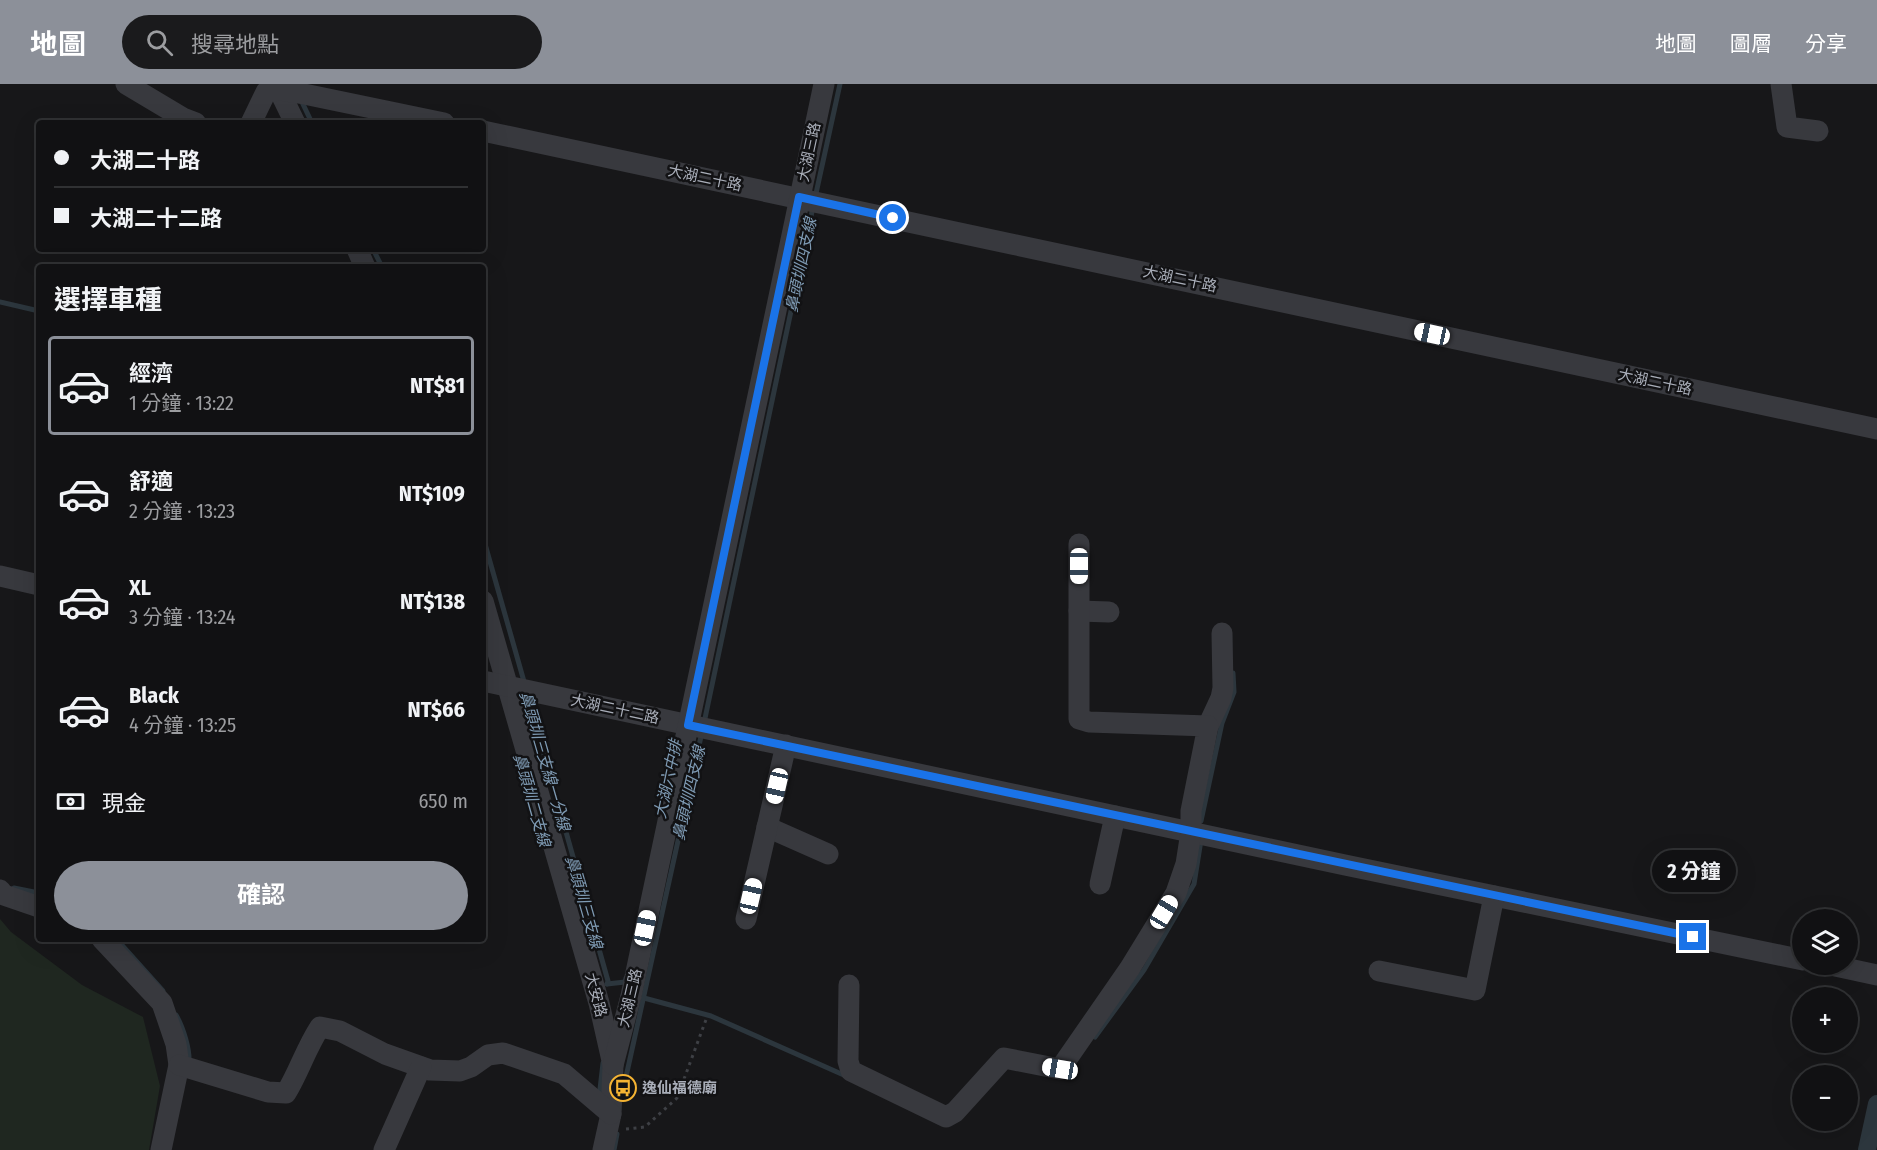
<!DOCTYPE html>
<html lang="zh-TW">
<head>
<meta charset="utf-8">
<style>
  body { margin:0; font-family:"Fira Sans Condensed","Noto Sans TC",sans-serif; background:#1a1a1c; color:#f1f3f6; height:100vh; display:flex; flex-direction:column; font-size:22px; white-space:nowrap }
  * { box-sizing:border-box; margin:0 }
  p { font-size:20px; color:#9c9da0 }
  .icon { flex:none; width:33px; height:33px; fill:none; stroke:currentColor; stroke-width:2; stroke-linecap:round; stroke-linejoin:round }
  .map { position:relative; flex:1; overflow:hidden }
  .details { position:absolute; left:36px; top:180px; width:450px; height:678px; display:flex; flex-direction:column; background:#111113; border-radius:6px; box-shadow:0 6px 24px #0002,0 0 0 2px #303133 }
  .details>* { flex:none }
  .hud { position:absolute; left:36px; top:36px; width:450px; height:132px; border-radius:6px; box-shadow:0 6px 24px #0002,0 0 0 2px #303133; display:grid; align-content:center; height:132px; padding:0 18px; background:#111113 }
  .fabs { position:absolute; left:1792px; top:825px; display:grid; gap:12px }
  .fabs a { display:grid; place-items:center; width:66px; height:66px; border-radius:50%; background:#111113; box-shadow:0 6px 24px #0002,0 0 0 2px #303133; font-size:30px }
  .end { position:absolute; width:27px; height:27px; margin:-14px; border:8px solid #1a73e8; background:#fff; box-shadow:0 0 0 3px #fff }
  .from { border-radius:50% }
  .bubble { position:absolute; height:42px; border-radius:21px; background:#111113; box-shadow:0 6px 24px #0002,0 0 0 2px #303133; font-size:20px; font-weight:700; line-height:42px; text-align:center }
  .car { position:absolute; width:18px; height:36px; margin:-18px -9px; border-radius:8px; box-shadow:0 0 4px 2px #0007; background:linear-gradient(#fff 24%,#345 0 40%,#fff 0 76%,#345 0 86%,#fff 0) }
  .hud b { display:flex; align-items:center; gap:21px; height:57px; font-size:22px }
  .hud b+b { border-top:2px solid #303133 }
  .hud i { width:15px; height:15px; background:#f1f3f6 }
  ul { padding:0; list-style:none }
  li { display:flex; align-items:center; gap:18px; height:99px; margin:0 12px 9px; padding:0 6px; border:3px solid transparent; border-radius:6px }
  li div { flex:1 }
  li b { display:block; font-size:22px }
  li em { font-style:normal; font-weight:700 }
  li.selected { border-color:#8c9099 }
  li>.icon { width:54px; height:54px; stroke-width:1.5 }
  h2 { padding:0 18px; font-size:27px; line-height:72px }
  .pay { display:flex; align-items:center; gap:15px; height:66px; padding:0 18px; font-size:22px }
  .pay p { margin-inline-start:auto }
  .primary-button { display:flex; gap:12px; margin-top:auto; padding:12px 18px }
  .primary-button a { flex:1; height:69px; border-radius:36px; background:#8c9099; color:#fff; font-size:24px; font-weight:700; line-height:69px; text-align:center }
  header { display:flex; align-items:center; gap:36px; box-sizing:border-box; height:84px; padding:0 30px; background:#8c9099; color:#fff }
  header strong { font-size:28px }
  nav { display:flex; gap:33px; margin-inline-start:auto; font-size:21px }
  .search { width:420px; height:54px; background:#1a1a1c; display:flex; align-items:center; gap:15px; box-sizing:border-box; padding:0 21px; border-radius:33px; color:#9c9da0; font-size:22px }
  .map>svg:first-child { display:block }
  .green { fill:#1f2720 }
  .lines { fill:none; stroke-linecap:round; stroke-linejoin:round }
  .stream { stroke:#2c363d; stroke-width:5 }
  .canal { stroke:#2c363d; stroke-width:18 }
  .path { stroke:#3e4045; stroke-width:3; stroke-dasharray:3 4.5; stroke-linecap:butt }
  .minor { stroke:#38393e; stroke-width:21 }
  .route { stroke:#1a73e8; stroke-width:8 }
  .labels { text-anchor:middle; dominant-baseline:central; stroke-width:5; stroke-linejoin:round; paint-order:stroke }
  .street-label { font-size:15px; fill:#a9aeb9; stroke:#121214 }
  .poi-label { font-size:15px; font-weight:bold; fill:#a9aeb9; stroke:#121214; text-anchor:start }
  .water-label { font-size:16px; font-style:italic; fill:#7f9bb4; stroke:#121214 }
</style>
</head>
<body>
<header>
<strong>地圖</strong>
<div class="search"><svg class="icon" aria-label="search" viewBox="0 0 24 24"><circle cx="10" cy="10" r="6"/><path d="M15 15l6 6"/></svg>搜尋地點</div>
<nav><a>地圖</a><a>圖層</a><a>分享</a></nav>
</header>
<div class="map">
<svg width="1877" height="1066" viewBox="0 0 1877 1066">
  <rect width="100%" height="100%" fill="#171719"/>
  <path class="green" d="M0 835 11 848 82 901 143 933 160 1002 149 1066H0Z"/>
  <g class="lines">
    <g class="stream">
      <path d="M301 16 312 39"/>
      <path d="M815 114 840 0"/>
      <path d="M373 165 382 183"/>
      <path d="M0 218 39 227"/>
      <path d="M483 453 525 601"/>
      <path d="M528 613 608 897 607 900"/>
      <path d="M704 639 813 123"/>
      <path d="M1201 737 1222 639 1234 608 1233 589"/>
      <path d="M14 804 39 809"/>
      <path d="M119 858 163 907"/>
      <path d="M607 900 625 898 626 894"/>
      <path d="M644 914 711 932 846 992"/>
      <path d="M176 931C183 943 190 965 189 979"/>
      <path d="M1095 953 1144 886 1194 800 1201 756"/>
      <path d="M622 1011 702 648"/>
      <path d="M602 1014 600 1005 603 979"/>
      <path d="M614 1066 617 1050"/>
    </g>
    <path class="canal" d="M1867 1066 1877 1020"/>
    <path class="path" d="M626 1045 645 1043 677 1014 707 933"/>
    <g class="minor">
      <path d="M126 0 183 34 196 39"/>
      <path d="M276 0 295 39"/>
      <path d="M1781 0 1787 43 1818 47"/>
      <path d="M251 39 266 8 279 6 304 10 444 39"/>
      <path d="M483 47 1877 345"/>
      <path d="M357 165 365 183"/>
      <path d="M0 492 39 501"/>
      <path d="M483 517 599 919 613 981 611 1030 603 1066"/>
      <path d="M1079 527 1109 528"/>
      <path d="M483 597 1345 781 1803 876"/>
      <path d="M1208 642 1221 614 1223 604 1222 549"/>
      <path d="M767 743 828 770"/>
      <path d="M1100 800 1115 732"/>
      <path d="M0 806 4 811 39 823"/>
      <path d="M746 835 786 661"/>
      <path d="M102 855 162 919 176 960 179 981 161 1066"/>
      <path d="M1826 880 1877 891"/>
      <path d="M1379 887 1475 906 1494 812"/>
      <path d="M849 901 848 977 851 987 946 1033 955 1028 1004 974 1060 985 1130 884 1176 809 1186 780 1191 748V727L1208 642 1089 638 1079 635V460"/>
      <path d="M179 981 268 1008 286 1009C299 988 306 964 320 943L340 947 385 970 430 986 460 987 471 983 488 971 503 969 564 990 611 1030"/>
      <path d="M613 981 631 912 824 0"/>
      <path d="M384 1066 421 983"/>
    </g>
  </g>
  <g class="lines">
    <path class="route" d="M893 134 799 113 688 641 1693 853"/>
  </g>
  <defs>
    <symbol id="bus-ring" viewBox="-11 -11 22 22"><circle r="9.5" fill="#121214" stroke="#f4b333" stroke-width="1.5"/><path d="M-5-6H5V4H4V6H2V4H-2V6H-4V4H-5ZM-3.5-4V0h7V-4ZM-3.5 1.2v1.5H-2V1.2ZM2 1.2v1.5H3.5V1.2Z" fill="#f4b333"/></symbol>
  </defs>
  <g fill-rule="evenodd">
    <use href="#bus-ring" x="608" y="989" width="30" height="30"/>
  </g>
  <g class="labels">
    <g class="street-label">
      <text transform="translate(809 68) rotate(-78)">大湖三路</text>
      <text transform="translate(705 94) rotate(12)">大湖二十路</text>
      <text transform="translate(1180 195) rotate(12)">大湖二十路</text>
      <text transform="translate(1655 298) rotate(12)">大湖二十路</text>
      <text transform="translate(615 625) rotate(12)">大湖二十二路</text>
      <text transform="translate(596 911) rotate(75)">大安路</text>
      <text transform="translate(630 914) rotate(-77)">大湖三路</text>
    </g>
    <g class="poi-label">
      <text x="642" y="1004">逸仙福德廟</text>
    </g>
    <g class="water-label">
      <text transform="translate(801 181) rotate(-78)">鼻頭圳四支線</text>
      <text transform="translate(545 677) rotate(74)">鼻頭圳三支線一分線</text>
      <text transform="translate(668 695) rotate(-78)">大湖六中排</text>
      <text transform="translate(689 709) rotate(-77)">鼻頭圳四支線</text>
      <text transform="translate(532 716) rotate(74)">鼻頭圳二支線</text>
      <text transform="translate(584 818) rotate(74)">鼻頭圳三支線</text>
    </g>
  </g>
</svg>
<div class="fabs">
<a><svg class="icon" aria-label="layers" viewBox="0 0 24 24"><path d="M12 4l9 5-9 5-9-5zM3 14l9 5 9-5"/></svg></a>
<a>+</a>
<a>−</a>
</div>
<i class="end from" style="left:893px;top:134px"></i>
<i class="end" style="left:1693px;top:853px"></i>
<div class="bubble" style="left:1652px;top:766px;width:84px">2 分鐘</div>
<i class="car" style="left:1432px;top:250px;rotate:282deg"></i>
<i class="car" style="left:1079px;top:482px;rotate:180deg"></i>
<i class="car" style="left:777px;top:702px;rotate:193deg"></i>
<i class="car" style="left:751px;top:812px;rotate:13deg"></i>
<i class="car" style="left:1164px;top:828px;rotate:31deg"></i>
<i class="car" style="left:645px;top:844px;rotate:12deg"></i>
<i class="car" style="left:1060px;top:985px;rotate:280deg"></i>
<div class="hud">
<b><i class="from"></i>大湖二十路</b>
<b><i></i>大湖二十二路</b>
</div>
<section class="details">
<h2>選擇車種</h2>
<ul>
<li class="selected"><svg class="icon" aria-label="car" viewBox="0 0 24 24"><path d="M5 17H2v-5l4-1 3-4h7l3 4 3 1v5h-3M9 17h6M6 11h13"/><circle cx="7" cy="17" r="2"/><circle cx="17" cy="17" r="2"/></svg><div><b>經濟</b><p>1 分鐘 · 13:22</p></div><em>NT$81</em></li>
<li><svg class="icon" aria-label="car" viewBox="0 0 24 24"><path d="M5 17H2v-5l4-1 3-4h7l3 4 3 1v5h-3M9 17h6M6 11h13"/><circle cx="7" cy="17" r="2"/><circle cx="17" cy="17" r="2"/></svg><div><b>舒適</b><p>2 分鐘 · 13:23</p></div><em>NT$109</em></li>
<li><svg class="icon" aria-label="car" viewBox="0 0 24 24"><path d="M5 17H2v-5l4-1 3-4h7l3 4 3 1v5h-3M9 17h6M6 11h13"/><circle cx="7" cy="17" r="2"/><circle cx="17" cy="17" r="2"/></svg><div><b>XL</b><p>3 分鐘 · 13:24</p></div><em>NT$138</em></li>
<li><svg class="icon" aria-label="car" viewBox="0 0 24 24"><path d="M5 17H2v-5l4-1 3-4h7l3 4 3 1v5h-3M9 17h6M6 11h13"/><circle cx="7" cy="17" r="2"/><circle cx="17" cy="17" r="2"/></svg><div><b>Black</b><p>4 分鐘 · 13:25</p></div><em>NT$66</em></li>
</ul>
<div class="pay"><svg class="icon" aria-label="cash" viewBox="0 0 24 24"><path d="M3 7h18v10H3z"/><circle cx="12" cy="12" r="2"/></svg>現金<p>650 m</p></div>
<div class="primary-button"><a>確認</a></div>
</section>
</div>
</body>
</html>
